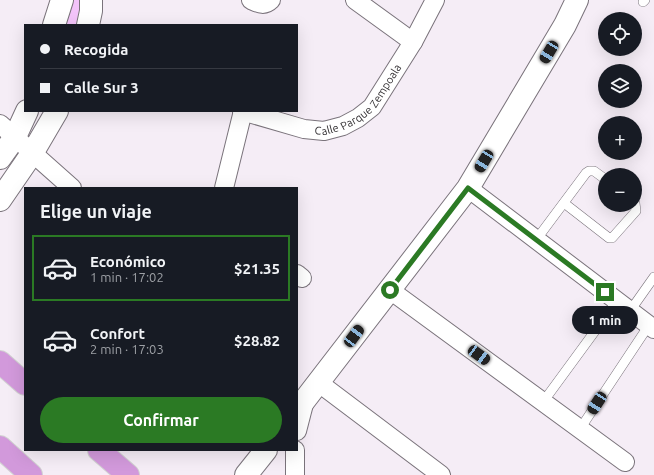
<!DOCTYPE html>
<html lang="es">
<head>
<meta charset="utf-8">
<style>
  body { margin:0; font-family:Ubuntu,sans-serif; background:#242831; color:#f1f3f6; height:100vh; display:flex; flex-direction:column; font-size:15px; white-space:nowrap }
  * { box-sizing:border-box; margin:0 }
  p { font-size:13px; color:#9ea1a6 }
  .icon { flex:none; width:22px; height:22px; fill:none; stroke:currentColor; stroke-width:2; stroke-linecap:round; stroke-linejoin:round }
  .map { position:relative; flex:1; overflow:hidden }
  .side { position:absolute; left:24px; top:187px; width:274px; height:264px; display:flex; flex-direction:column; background:#171b24; border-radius:0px; box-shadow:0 4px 16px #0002 }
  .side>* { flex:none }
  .banner { position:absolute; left:24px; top:24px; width:274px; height:88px; border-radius:0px; box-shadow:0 4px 16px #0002; display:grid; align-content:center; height:88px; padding:0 16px; background:#171b24 }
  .fabs { position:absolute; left:598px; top:12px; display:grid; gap:8px }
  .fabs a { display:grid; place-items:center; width:44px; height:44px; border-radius:50%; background:#171b24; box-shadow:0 4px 16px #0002; font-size:20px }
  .end { position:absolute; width:18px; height:18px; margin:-9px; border:5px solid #2b7a24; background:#fff; box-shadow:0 0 0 2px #fff }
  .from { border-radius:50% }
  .bubble { position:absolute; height:28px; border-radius:14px; background:#171b24; box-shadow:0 4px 16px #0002; font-size:13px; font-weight:600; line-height:28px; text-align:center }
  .car { position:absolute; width:12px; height:24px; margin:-12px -6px; border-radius:5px; box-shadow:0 0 3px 1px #0007; background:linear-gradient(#222 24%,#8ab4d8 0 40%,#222 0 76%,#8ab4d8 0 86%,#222 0) }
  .banner b { display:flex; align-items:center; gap:14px; height:38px; font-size:15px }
  .banner b+b { border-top:1px solid #363941 }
  .banner i { width:10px; height:10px; background:#f1f3f6 }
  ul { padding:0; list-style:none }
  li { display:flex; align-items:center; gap:12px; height:66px; margin:0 8px 6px; padding:0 8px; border:2px solid transparent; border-radius:0px }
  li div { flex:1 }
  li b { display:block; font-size:15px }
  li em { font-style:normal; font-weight:600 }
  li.selected { border-color:#2b7a24 }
  li>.icon { width:36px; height:36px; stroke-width:1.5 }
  h2 { padding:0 16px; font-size:18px; line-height:48px }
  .cta { display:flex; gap:8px; margin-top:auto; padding:8px 16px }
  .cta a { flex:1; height:46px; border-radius:24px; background:#2b7a24; color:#fff; font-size:16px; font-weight:600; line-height:46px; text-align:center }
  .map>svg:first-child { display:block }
  .green { fill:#f3c4fa }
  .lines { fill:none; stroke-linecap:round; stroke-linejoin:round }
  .lane-casing { stroke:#7a737b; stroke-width:10 }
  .street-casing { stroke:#7a737b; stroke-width:20 }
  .secondary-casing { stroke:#7a737b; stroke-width:24 }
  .highway-casing { stroke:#d1d1d1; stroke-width:24 }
  .lane { stroke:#fff; stroke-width:9 }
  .street { stroke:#fff; stroke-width:18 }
  .secondary { stroke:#fff; stroke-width:22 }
  .highway { stroke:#d299db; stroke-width:22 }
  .route { stroke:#2b7a24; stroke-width:5 }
  .labels { text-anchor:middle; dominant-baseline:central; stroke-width:3; stroke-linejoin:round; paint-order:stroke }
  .street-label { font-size:11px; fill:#302d30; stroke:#fff }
</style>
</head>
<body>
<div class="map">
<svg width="654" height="475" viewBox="0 0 654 475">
  <rect width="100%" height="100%" fill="#f5edf6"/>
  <path class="green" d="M67 0H81L76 25H61Z"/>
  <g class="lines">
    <defs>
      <g id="lane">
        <path d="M643 2 645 0"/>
        <path d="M564 203 609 238H612L636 211 635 203"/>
        <path d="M536 240 586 173 589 171H594L605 179"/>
        <path d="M630 311 654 277"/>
        <path d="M543 402 617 301"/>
        <path d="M580 429 649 325"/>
      </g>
      <g id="street">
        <path d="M251 0C258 3 264 7 271 0"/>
        <path d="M355 0 413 42"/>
        <path id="s1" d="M242 111 304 129 324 131 343 126 358 118 372 107 413 42 435 0"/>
        <path d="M0 124 72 188"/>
        <path d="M224 188 243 111"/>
        <path d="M468 188 654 329"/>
        <path d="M297 274 302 278"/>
        <path d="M390 290 625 462"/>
        <path d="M319 383 441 475"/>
        <path d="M297 431 305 400"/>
        <path d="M295 475V450"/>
      </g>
      <g id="secondary">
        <path d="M54 25 62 0"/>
        <path d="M88 25 91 11V0"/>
        <path d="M0 158 15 137 27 111"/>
        <path d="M0 200 33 152 57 111"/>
        <path d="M297 410 468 188 565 25 577 0"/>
        <path d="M246 475 266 450"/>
      </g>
      <g id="highway">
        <path d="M0 362 25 384"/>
        <path d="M0 447 31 475"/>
        <path d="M99 450 128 475"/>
      </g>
    </defs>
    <use href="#lane" class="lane-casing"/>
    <use href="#street" class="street-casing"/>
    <use href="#secondary" class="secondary-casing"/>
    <use href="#highway" class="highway-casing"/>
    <use href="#lane" class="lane"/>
    <use href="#street" class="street"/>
    <use href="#secondary" class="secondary"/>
    <use href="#highway" class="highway"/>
  </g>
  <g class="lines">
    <path class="route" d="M390 290 468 188 605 292"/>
  </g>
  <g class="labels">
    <g class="street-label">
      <text stroke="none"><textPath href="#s1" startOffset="132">Calle Parque Zempoala</textPath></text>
    </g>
  </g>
</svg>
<div class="fabs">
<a><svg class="icon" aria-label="locate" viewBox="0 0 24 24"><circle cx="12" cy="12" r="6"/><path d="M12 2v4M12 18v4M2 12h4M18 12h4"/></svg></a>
<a><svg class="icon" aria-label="layers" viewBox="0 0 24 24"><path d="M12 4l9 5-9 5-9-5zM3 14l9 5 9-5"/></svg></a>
<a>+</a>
<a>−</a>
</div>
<i class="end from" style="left:390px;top:290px"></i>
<i class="end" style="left:605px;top:292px"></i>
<div class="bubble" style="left:572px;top:306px;width:66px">1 min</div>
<i class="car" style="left:549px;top:52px;rotate:211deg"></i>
<i class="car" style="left:484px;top:161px;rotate:211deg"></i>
<i class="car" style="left:354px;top:336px;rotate:37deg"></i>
<i class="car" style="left:479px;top:355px;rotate:126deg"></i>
<i class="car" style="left:597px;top:403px;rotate:213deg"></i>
<div class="banner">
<b><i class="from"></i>Recogida</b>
<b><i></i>Calle Sur 3</b>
</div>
<section class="side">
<h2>Elige un viaje</h2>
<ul>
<li class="selected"><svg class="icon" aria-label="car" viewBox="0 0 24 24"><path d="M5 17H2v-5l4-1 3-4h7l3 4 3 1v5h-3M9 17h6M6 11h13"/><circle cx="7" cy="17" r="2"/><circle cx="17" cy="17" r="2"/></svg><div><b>Económico</b><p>1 min · 17:02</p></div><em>$21.35</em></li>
<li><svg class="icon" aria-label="car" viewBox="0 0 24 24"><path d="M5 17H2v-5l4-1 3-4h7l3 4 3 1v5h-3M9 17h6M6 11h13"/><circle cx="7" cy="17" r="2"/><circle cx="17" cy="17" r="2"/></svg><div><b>Confort</b><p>2 min · 17:03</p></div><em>$28.82</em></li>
</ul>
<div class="cta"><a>Confirmar</a></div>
</section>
</div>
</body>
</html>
